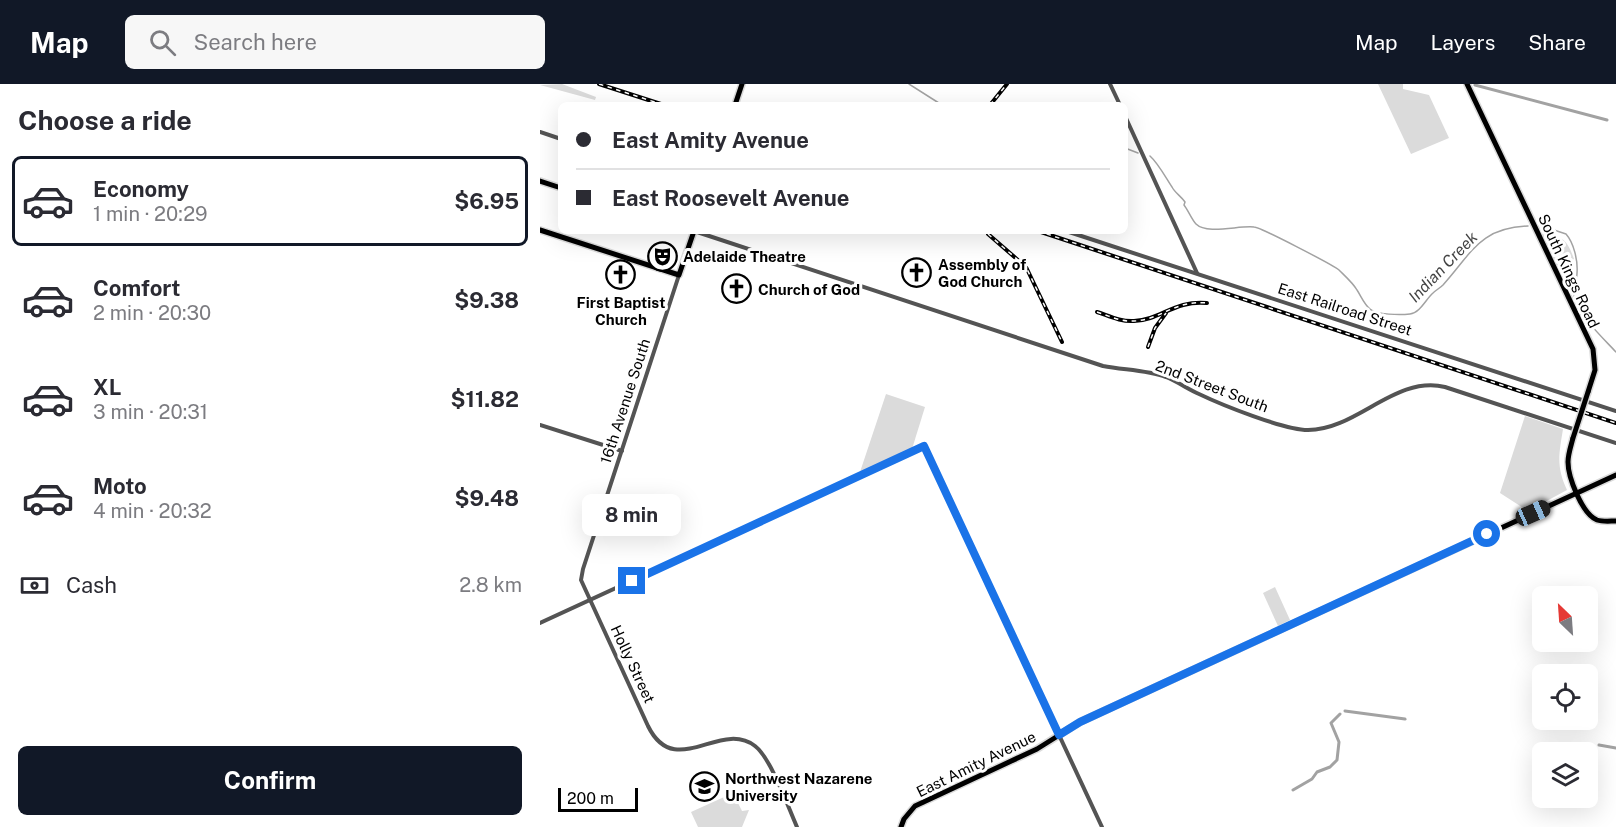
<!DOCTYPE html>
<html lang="en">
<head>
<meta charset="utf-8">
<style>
  body { margin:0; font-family:"Public Sans",sans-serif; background:#f7f7f7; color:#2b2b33; height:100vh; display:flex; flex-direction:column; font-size:22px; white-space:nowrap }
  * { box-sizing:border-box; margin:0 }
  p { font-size:20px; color:#7c7c81 }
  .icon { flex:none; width:33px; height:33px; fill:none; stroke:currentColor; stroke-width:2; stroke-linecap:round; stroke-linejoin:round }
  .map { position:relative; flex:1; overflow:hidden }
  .details { display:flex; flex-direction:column; background:#fff; width:540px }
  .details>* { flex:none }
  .guide { position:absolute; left:18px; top:18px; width:570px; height:132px; border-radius:9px; box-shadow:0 6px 24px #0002; display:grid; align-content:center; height:132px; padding:0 18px; background:#fff }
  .needle { width:39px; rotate:335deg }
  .controls { position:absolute; left:992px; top:502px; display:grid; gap:12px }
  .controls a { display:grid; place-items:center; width:66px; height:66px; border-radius:9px; background:#fff; box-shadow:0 6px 24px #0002; font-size:30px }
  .scale { position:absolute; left:18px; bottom:15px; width:80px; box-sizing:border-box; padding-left:6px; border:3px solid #000; border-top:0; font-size:16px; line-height:21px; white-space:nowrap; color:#000; -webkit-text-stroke:4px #fff; paint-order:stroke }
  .end { position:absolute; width:27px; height:27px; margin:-14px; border:8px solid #1a73e8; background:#fff; box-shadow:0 0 0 3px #fff }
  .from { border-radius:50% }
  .bubble { position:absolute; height:42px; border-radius:9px; background:#fff; box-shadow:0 6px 24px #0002; font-size:20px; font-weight:700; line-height:42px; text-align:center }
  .car { position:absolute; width:18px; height:36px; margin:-18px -9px; border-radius:8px; box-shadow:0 0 4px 2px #0007; background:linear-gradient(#222 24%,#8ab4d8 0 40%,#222 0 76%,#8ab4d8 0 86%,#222 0) }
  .guide b { display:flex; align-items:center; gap:21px; height:57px; font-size:22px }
  .guide b+b { border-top:2px solid #e1e1e2 }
  .guide i { width:15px; height:15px; background:#2b2b33 }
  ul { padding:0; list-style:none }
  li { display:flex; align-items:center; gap:18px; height:90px; margin:0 12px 9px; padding:0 6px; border:3px solid transparent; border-radius:9px }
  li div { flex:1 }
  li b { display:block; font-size:22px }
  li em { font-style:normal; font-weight:700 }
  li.selected { border-color:#111827 }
  li>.icon { width:54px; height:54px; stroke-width:1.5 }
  h2 { padding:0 18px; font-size:27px; line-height:72px }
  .pay { display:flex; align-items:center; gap:15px; height:66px; padding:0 18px; font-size:22px }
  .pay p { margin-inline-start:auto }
  .primary-button { display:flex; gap:12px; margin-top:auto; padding:12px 18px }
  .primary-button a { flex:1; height:69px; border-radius:9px; background:#111827; color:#fff; font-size:24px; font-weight:700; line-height:69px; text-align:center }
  header { display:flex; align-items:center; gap:36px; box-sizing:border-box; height:84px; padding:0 30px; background:#111827; color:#fff }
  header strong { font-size:28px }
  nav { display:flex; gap:33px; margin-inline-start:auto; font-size:21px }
  .search { width:420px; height:54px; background:#f7f7f7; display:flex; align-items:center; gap:15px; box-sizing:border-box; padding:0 21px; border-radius:9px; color:#7c7c81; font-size:22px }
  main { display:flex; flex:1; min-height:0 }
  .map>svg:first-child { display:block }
  .green { fill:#dbdbdb }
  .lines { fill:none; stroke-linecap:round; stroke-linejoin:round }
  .stream { stroke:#a2a2a2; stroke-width:1.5 }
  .canal { stroke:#a2a2a2; stroke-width:3 }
  .major-casing { stroke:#dbdbdb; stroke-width:8 }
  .minor { stroke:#545454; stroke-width:4 }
  .major { stroke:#000; stroke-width:5 }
  .rail-casing { stroke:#000; stroke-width:4 }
  .rail { stroke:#fff; stroke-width:1.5; stroke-dasharray:4.5; stroke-linecap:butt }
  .major-bridge-casing { stroke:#dbdbdb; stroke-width:8; stroke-linecap:butt }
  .major-bridge { stroke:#000; stroke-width:5 }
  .route { stroke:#1a73e8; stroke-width:8 }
  .labels { text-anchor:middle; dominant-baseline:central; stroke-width:6; stroke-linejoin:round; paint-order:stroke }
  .poi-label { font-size:15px; font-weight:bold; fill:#000; stroke:#fff; text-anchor:start }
  .street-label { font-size:15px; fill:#000; stroke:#fff }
  .water-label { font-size:16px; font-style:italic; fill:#434343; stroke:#fff }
</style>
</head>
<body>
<header>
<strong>Map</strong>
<div class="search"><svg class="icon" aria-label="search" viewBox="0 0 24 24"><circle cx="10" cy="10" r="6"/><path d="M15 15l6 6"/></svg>Search here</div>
<nav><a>Map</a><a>Layers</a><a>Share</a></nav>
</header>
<main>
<section class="details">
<h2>Choose a ride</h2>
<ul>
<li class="selected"><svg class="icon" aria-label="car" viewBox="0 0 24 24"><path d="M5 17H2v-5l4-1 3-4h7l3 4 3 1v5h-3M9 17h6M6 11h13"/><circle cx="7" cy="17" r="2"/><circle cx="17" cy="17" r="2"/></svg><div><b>Economy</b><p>1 min · 20:29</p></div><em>$6.95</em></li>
<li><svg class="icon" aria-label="car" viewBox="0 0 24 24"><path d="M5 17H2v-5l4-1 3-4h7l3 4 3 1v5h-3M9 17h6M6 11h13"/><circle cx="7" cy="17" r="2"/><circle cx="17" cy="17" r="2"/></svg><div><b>Comfort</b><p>2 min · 20:30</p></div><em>$9.38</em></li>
<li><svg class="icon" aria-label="car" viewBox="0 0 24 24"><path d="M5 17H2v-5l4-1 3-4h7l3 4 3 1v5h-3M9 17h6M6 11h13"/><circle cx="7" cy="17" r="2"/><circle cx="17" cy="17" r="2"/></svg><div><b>XL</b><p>3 min · 20:31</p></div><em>$11.82</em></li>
<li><svg class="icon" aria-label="car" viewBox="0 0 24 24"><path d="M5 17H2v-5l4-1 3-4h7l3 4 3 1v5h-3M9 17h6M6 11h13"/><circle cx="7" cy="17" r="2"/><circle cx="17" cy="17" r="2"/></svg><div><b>Moto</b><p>4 min · 20:32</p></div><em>$9.48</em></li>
</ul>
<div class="pay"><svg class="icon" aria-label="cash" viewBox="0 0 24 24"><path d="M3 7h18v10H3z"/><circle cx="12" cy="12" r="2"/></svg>Cash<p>2.8 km</p></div>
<div class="primary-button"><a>Confirm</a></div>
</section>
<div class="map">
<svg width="1076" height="743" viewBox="0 0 1076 743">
  <rect width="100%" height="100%" fill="#fff"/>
  <g class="green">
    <path d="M22 0 56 13 55 16 0 1Z"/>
    <path d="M838 0H863V5L889 11 909 54 871 70Z"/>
    <path d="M1001 148C1022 152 1027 155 1034 175L1017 183Z"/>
    <path d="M346 310 385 323 372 365 320 388Z"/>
    <path d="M985 332 1023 345C1019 370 1016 383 1027 406L988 427 960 409Z"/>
    <path d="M735 503 750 536 738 542 723 509Z"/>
    <path d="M193 709 202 727 209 726 202 743H158L151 728Z"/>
  </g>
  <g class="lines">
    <g class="stream">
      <path d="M369 0 402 21"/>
      <path d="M585 64 598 69"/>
      <path d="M610 72C618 79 626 94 632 103 635 109 641 112 645 118L644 121C648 126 652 136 656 140 667 151 700 141 714 143 720 143 793 181 799 186 805 192 813 199 817 206 821 212 824 220 830 225 836 231 861 231 870 230 880 229 886 215 893 209 896 206 900 204 903 201 932 169 939 144 988 142"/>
      <path d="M999 141 1026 150C1034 159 1038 177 1037 189 1037 197 1032 205 1034 212 1042 235 1060 251 1076 268"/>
    </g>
    <g class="canal">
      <path d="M935 1 1067 36"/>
      <path d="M805 627 865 635"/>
      <path d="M1059 661 1076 664"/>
      <path d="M753 706 772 695 777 688 790 683 797 676 799 658 791 639 800 630"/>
    </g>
    <defs>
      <g id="major">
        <path d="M927 0 1053 265 1055 286 1048 308"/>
        <path d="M195 21 202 0"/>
        <path d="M0 97 21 104"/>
        <path d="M0 146 139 191 154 147"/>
        <path d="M1033 354C1031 362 1028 370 1028 378 1028 393 1042 430 1057 436 1063 438 1070 437 1076 437"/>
        <path d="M361 743 364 735 375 722 497 665 540 638 1076 391"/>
      </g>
    </defs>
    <use href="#major" class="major-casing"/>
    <g class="minor">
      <path d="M570 0 580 21"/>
      <path d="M585 32 657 189"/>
      <path d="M0 48 21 55"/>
      <path d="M154 147 563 282C584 286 607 286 626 293 638 298 648 305 659 310 682 321 744 346 768 346 817 346 855 291 905 303L1076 359"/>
      <path d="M526 147 1076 327"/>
      <path d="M139 191 43 485 41 496 108 642C135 697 180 635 215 662 231 674 248 723 257 743"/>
      <path d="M0 341 82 367"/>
      <path d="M0 539 384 362 562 743"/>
    </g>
    <use href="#major" class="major"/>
    <defs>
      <g id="rail">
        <path d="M59 0 124 21"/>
        <path d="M450 21 467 0"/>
        <path d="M498 147 1076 339"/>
        <path d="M448 150 486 183 522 258"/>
        <path d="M557 228C569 232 581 238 594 237 621 236 634 216 667 219"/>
        <path d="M608 263 615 244 626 229"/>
      </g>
    </defs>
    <use href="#rail" class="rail-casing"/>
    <use href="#rail" class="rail"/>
    <defs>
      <path id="major-bridge" d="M1033 354 1048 308"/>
    </defs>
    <use href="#major-bridge" class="major-bridge-casing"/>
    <use href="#major-bridge" class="major-bridge"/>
  </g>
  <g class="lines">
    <path class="route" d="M92 497 384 362 519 651 540 638 947 450"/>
  </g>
  <defs>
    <symbol id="theatre-ring" viewBox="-11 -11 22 22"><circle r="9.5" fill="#fff" stroke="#000" stroke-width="1.5"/><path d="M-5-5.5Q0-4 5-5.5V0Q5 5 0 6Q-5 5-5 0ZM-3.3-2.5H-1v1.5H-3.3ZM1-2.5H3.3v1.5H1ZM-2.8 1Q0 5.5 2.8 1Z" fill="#000"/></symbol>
    <symbol id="church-ring" viewBox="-11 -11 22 22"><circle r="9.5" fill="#fff" stroke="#000" stroke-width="1.5"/><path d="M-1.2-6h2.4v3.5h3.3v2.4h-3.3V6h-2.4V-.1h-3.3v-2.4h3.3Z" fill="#000"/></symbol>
    <symbol id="university-ring" viewBox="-11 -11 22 22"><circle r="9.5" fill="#fff" stroke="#000" stroke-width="1.5"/><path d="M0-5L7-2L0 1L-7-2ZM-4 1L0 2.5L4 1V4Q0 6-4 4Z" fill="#000"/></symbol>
  </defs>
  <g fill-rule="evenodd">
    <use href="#theatre-ring" x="106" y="156" width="33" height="33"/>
    <use href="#church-ring" x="360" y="172" width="33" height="33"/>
    <use href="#church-ring" x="64" y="174" width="33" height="33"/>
    <use href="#church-ring" x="180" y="188" width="33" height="33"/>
    <use href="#university-ring" x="148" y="686" width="33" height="33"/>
  </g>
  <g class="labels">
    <g class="poi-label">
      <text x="143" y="172">Adelaide Theatre</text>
      <text x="398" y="180">Assembly of<tspan x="398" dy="17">God Church</tspan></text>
      <text x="218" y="205">Church of God</text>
      <text x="81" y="218" text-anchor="middle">First Baptist<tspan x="81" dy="17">Church</tspan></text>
      <text x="185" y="694">Northwest Nazarene<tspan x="185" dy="17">University</tspan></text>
    </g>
    <g class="street-label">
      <text transform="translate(1029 187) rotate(65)">South Kings Road</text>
      <text transform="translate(805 225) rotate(18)">East Railroad Street</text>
      <text transform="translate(672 302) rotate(21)">2nd Street South</text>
      <text transform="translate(85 317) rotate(-72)">16th Avenue South</text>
      <text transform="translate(93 580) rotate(65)">Holly Street</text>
      <text transform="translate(436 680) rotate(-26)">East Amity Avenue</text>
    </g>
    <g class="water-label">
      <text transform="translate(903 183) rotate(-46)">Indian Creek</text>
    </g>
  </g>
</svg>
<div class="controls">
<a><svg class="needle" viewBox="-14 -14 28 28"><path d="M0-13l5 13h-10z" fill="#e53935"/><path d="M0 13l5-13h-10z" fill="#7c7c81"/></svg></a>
<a><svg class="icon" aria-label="locate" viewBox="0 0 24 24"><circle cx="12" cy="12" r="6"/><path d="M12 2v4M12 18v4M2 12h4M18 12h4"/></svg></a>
<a><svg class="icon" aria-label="layers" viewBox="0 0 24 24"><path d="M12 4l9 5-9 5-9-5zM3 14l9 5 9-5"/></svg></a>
</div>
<div class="scale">200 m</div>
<i class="end from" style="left:947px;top:450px"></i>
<i class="end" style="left:92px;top:497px"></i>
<div class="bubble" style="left:42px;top:410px;width:99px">8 min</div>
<i class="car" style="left:993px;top:429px;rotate:66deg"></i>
<div class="guide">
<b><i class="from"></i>East Amity Avenue</b>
<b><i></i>East Roosevelt Avenue</b>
</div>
</div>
</main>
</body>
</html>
